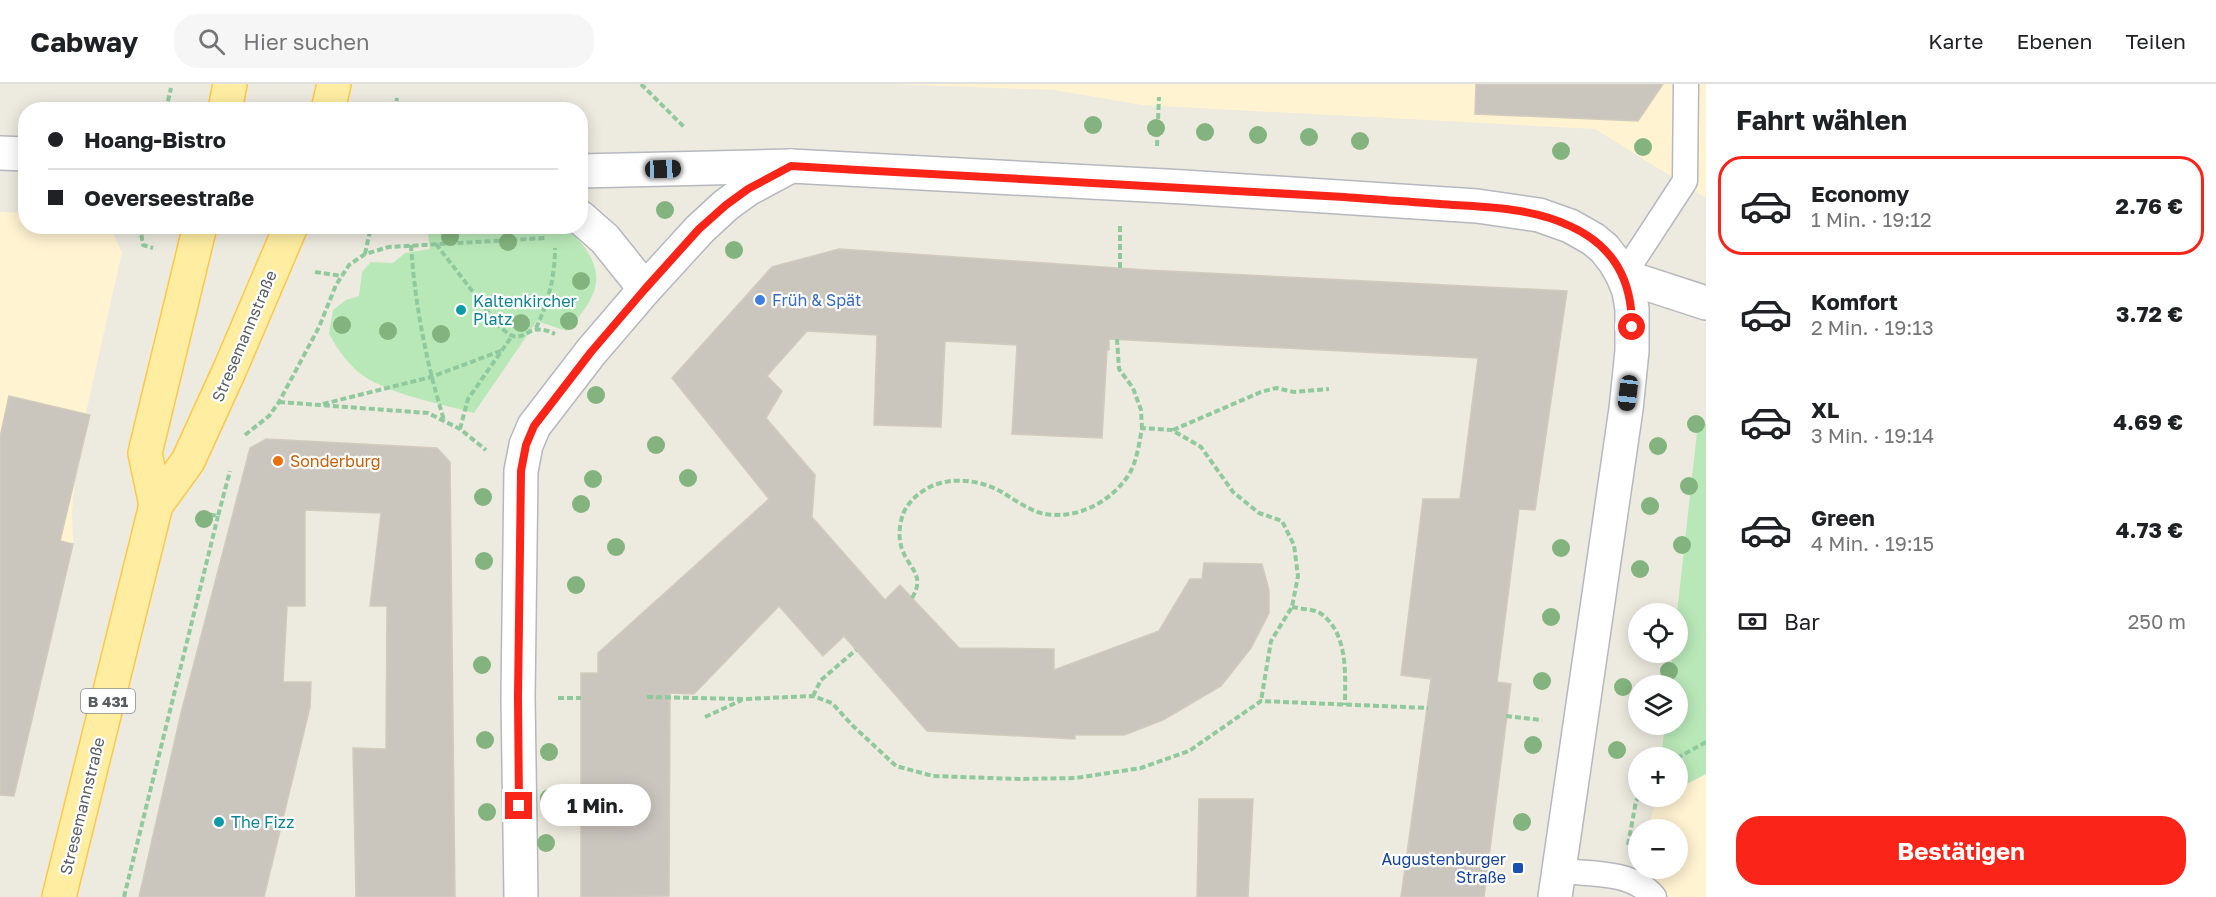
<!DOCTYPE html>
<html lang="de">
<head>
<meta charset="utf-8">
<style>
  body { margin:0; font-family:"Golos Text",sans-serif; background:#f6f6f6; color:#202124; height:100vh; display:flex; flex-direction:column; font-size:22px; white-space:nowrap }
  * { box-sizing:border-box; margin:0 }
  p { font-size:20px; color:#757577 }
  .icon { flex:none; width:33px; height:33px; fill:none; stroke:currentColor; stroke-width:2; stroke-linecap:round; stroke-linejoin:round }
  .map { position:relative; flex:1; overflow:hidden }
  .sheet { display:flex; flex-direction:column; background:#fff; width:510px }
  .sheet>* { flex:none }
  .top-card { position:absolute; left:18px; top:18px; width:570px; height:132px; border-radius:24px; box-shadow:0 3px 15px #0003; display:grid; align-content:center; height:132px; padding:0 30px; background:#fff }
  .tools { position:absolute; left:1628px; top:519px; display:grid; gap:12px }
  .tools a { display:grid; place-items:center; width:60px; height:60px; border-radius:50%; background:#fff; box-shadow:0 3px 15px #0003; font-size:30px }
  .end { position:absolute; width:27px; height:27px; margin:-14px; border:8px solid #fa2418; background:#fff; box-shadow:0 0 0 3px #fff }
  .from { border-radius:50% }
  .bubble { position:absolute; height:42px; border-radius:21px; background:#fff; box-shadow:0 3px 15px #0003; font-size:20px; font-weight:700; line-height:42px; text-align:center }
  .car { position:absolute; width:18px; height:36px; margin:-18px -9px; border-radius:8px; box-shadow:0 0 4px 2px #0007; background:linear-gradient(#222 24%,#8ab4d8 0 40%,#222 0 76%,#8ab4d8 0 86%,#222 0) }
  .top-card b { display:flex; align-items:center; gap:21px; height:57px; font-size:22px }
  .top-card b+b { border-top:2px solid #e0e0e0 }
  .top-card i { width:15px; height:15px; background:#202124 }
  ul { padding:0; list-style:none }
  li { display:flex; align-items:center; gap:18px; height:99px; margin:0 12px 9px; padding:0 18px; border:3px solid transparent; border-radius:24px }
  li div { flex:1 }
  li b { display:block; font-size:22px }
  li em { font-style:normal; font-weight:700 }
  li.selected { border-color:#fa2418 }
  li>.icon { width:54px; height:54px; stroke-width:1.5 }
  h2 { padding:0 30px; font-size:27px; line-height:72px }
  .pay { display:flex; align-items:center; gap:15px; height:66px; padding:0 30px; font-size:22px }
  .pay p { margin-inline-start:auto }
  .cta { display:flex; gap:12px; margin-top:auto; padding:12px 30px }
  .cta a { flex:1; height:69px; border-radius:24px; background:#fa2418; color:#fff; font-size:24px; font-weight:700; line-height:69px; text-align:center }
  header { display:flex; align-items:center; gap:36px; box-sizing:border-box; height:84px; padding:0 30px; background:#fff; border-bottom:2px solid #e0e0e0 }
  header strong { font-size:28px }
  nav { display:flex; gap:33px; margin-inline-start:auto; font-size:21px }
  .search { width:420px; height:54px; background:#f6f6f6; display:flex; align-items:center; gap:15px; box-sizing:border-box; padding:0 21px; border-radius:24px; color:#757577; font-size:22px }
  main { display:flex; flex:1; min-height:0 }
  .map>svg:first-child { display:block }
  .commercial { fill:#fff3d2 }
  .green { fill:#b9e8b8 }
  .building { fill:#cac6be; stroke:#d2cbbd; stroke-width:1.5 }
  .lines { fill:none; stroke-linecap:round; stroke-linejoin:round }
  .service-casing { stroke:#b5b8be; stroke-width:27 }
  .minor-casing { stroke:#b5b8be; stroke-width:36 }
  .tertiary-casing { stroke:#b5b8be; stroke-width:36 }
  .primary-casing { stroke:#ffc746; stroke-width:36 }
  .path { stroke:#91c99f; stroke-width:4; stroke-dasharray:6 3; stroke-linecap:butt }
  .service { stroke:#fff; stroke-width:24 }
  .minor { stroke:#fff; stroke-width:33 }
  .tertiary { stroke:#fff; stroke-width:33 }
  .primary { stroke:#ffeea2; stroke-width:33 }
  .tree { fill:#83b37e }
  .route { stroke:#fa2418; stroke-width:8 }
  .shop-dot { fill:#3f7fe0; stroke:#fff; stroke-width:2 }
  .culture-dot { fill:#0f9aa8; stroke:#fff; stroke-width:2 }
  .food-dot { fill:#e8710a; stroke:#fff; stroke-width:2 }
  .transit-dot { fill:#1a4fb4; stroke:#fff; stroke-width:2 }
  .labels { text-anchor:middle; dominant-baseline:central; stroke-width:4.5; stroke-linejoin:round; paint-order:stroke }
  .shield { fill:#fff; stroke:#8a8e91; stroke-width:1.5 }
  .shield-label { font-size:15px; font-weight:bold; fill:#585d62 }
  .shop-label { font-size:16px; fill:#366cbe; stroke:#fff; text-anchor:start }
  .culture-label { font-size:16px; fill:#0d838f; stroke:#fff; text-anchor:start }
  .street-label { font-size:16px; fill:#585d62; stroke:#fff }
  .food-label { font-size:16px; fill:#c56008; stroke:#fff; text-anchor:start }
  .transit-label { font-size:16px; fill:#164399; stroke:#fff; text-anchor:end }
</style>
</head>
<body>
<header>
<strong>Cabway</strong>
<div class="search"><svg class="icon" aria-label="search" viewBox="0 0 24 24"><circle cx="10" cy="10" r="6"/><path d="M15 15l6 6"/></svg>Hier suchen</div>
<nav><a>Karte</a><a>Ebenen</a><a>Teilen</a></nav>
</header>
<main>
<div class="map">
<svg width="1706" height="813" viewBox="0 0 1706 813">
  <rect width="100%" height="100%" fill="#edeadf"/>
  <g class="commercial">
    <path d="M890 0H1706V114L1595 45 1142 21 1054 6Z"/>
    <path d="M0 128 25 129 26 142 110 143 122 168 86 329 91 331 75 396 72 427 73 460 0 443Z"/>
    <path d="M1706 690V813H1631L1638 784H1677V746L1648 745 1656 716 1662 713 1677 712V705Z"/>
  </g>
  <g class="green">
    <path d="M561 142C572 145 575 152 582 160 610 196 592 218 567 247L537 237 474 329C440 319 384 310 357 287 345 276 337 264 329 250L333 226 346 216 359 212 362 188 371 178 393 179 405 169 430 165 427 143Z"/>
    <path d="M1698 339 1706 340V690L1677 705V674L1661 673 1665 641 1677 640V602L1669 601 1673 569 1677 568V529Z"/>
  </g>
  <g class="building">
    <path d="M1476 0H1663L1638 37 1475 30Z"/>
    <path d="M839 165 1146 186 1567 207 1535 426 1519 425 1497 598 1511 600 1484 813H1401L1431 595 1401 591 1423 415H1460L1478 274 1109 255V266H1107L1102 354 1012 350 1017 261 945 257 941 343 874 341 877 251 807 247 767 292 782 307 766 334 815 391 812 433 885 516 900 501 959 564 1054 565V586L1159 547 1190 495H1202L1204 479 1262 480 1269 506V529L1251 564 1221 602 1163 636 1124 651H1075V655L927 647 844 552 823 572 779 522 694 610 670 609 669 812 581 813V589H598V569L769 415 672 294 772 183Z"/>
    <path d="M9 312 90 331 60 457 73 460 14 712 0 711V353Z"/>
    <path d="M266 355 437 364 450 378 455 813H356L353 664 386 665 387 522H370L381 429 305 426V522H287L283 598H311L310 623 264 813H139L181 629 250 364Z"/>
    <path d="M1199 715H1253L1248 813H1197Z"/>
  </g>
  <g class="lines">
    <defs>
      <g id="service">
        <path d="M1623 192 1685 97 1686 0"/>
        <path d="M1560 787C1591 790 1632 787 1654 813"/>
      </g>
      <g id="minor">
        <path d="M0 69 26 70"/>
        <path d="M580 133 605 155 645 205"/>
        <path d="M1623 192 1706 219"/>
        <path d="M521 813 518 613 521 387 526 361 534 342 591 268 645 205 700 145 726 121 748 105 791 82"/>
      </g>
      <path id="tertiary" d="M580 87 791 82 1184 103 1477 122 1539 131 1570 142 1593 155 1604 164 1615 178 1623 192 1629 207 1632 225V267L1626 325 1555 813"/>
      <g id="primary">
        <path d="M225 26 230 0"/>
        <path d="M328 26 334 0"/>
        <path d="M156 421 145 369 200 142"/>
        <path d="M59 813 156 421 188 377 230 285 291 142"/>
      </g>
    </defs>
    <use href="#service" class="service-casing"/>
    <use href="#minor" class="minor-casing"/>
    <use href="#tertiary" class="tertiary-casing"/>
    <use href="#primary" class="primary-casing"/>
    <g class="path">
      <path d="M641 0 685 44"/>
      <path d="M166 26 171 4"/>
      <path d="M395 26 397 14"/>
      <path d="M1157 62 1159 13"/>
      <path d="M140 142 143 161 153 164"/>
      <path d="M436 160 500 243C504 246 509 251 513 252 528 256 529 237 555 250"/>
      <path d="M411 161C415 221 426 278 444 336"/>
      <path d="M365 170 371 142"/>
      <path d="M1120 184V139"/>
      <path d="M315 188 342 192"/>
      <path d="M536 244C548 219 555 193 555 164"/>
      <path d="M1117 255 1119 285 1133 304 1141 326 1142 344"/>
      <path d="M279 318 428 329 460 345 486 366"/>
      <path d="M323 320 431 293 503 266"/>
      <path d="M460 345 468 315 512 252"/>
      <path d="M1173 346 1261 308 1276 304 1294 308 1329 305"/>
      <path d="M245 351 269 332 279 318 319 243 336 201 349 181 365 170 389 163 546 154"/>
      <path d="M201 429 218 432 230 387"/>
      <path d="M912 514C926 491 909 485 902 465 897 452 900 431 908 421 930 392 969 391 1000 407 1014 415 1029 427 1045 430 1078 435 1109 419 1128 392 1137 378 1139 360 1142 344L1172 346 1201 363 1233 408 1259 429 1282 437 1294 461 1298 492 1292 523 1271 557 1261 617"/>
      <path d="M1292 523C1300 525 1313 525 1320 529 1349 549 1345 591 1345 621"/>
      <path d="M813 612 821 596 856 566"/>
      <path d="M647 613 746 615 813 612 832 619 852 641 896 682 933 692 1019 695 1076 694 1141 684 1189 667 1261 617 1428 624"/>
      <path d="M558 614H581"/>
      <path d="M1506 632 1542 636"/>
      <path d="M705 633 742 616"/>
      <path d="M1677 674 1706 658"/>
      <path d="M1628 761 1636 717 1640 712"/>
      <path d="M124 813 218 432"/>
    </g>
    <use href="#service" class="service"/>
    <use href="#minor" class="minor"/>
    <use href="#tertiary" class="tertiary"/>
    <use href="#primary" class="primary"/>
  </g>
  <g class="tree">
    <circle cx="1093" cy="41" r="9"/>
    <circle cx="1156" cy="44" r="9"/>
    <circle cx="1205" cy="48" r="9"/>
    <circle cx="1258" cy="51" r="9"/>
    <circle cx="1309" cy="53" r="9"/>
    <circle cx="1360" cy="57" r="9"/>
    <circle cx="1643" cy="63" r="9"/>
    <circle cx="1561" cy="67" r="9"/>
    <circle cx="665" cy="126" r="9"/>
    <circle cx="450" cy="153" r="9"/>
    <circle cx="508" cy="158" r="9"/>
    <circle cx="734" cy="166" r="9"/>
    <circle cx="581" cy="197" r="9"/>
    <circle cx="569" cy="237" r="9"/>
    <circle cx="521" cy="239" r="9"/>
    <circle cx="342" cy="241" r="9"/>
    <circle cx="388" cy="247" r="9"/>
    <circle cx="441" cy="250" r="9"/>
    <circle cx="596" cy="311" r="9"/>
    <circle cx="1696" cy="340" r="9"/>
    <circle cx="656" cy="361" r="9"/>
    <circle cx="1658" cy="362" r="9"/>
    <circle cx="688" cy="394" r="9"/>
    <circle cx="593" cy="395" r="9"/>
    <circle cx="1689" cy="402" r="9"/>
    <circle cx="483" cy="413" r="9"/>
    <circle cx="581" cy="420" r="9"/>
    <circle cx="1650" cy="422" r="9"/>
    <circle cx="204" cy="435" r="9"/>
    <circle cx="1682" cy="461" r="9"/>
    <circle cx="616" cy="463" r="9"/>
    <circle cx="1561" cy="464" r="9"/>
    <circle cx="484" cy="477" r="9"/>
    <circle cx="1640" cy="485" r="9"/>
    <circle cx="576" cy="501" r="9"/>
    <circle cx="1551" cy="533" r="9"/>
    <circle cx="482" cy="581" r="9"/>
    <circle cx="1669" cy="587" r="9"/>
    <circle cx="1542" cy="597" r="9"/>
    <circle cx="1623" cy="603" r="9"/>
    <circle cx="485" cy="656" r="9"/>
    <circle cx="1533" cy="661" r="9"/>
    <circle cx="1617" cy="666" r="9"/>
    <circle cx="549" cy="668" r="9"/>
    <circle cx="549" cy="714" r="9"/>
    <circle cx="487" cy="728" r="9"/>
    <circle cx="1522" cy="738" r="9"/>
    <circle cx="546" cy="759" r="9"/>
  </g>
  <g class="lines">
    <path class="route" d="M519 722 518 613 521 387 526 361 534 342 591 268 645 205 699 145 726 121 748 105 791 82C975 93 1159 101 1344 113 1380 116 1417 118 1453 121 1492 123 1534 125 1570 142 1614 162 1632 196 1632 243"/>
  </g>
  <circle class="shop-dot" cx="760" cy="216" r="6"/>
  <g class="culture-dot">
    <circle cx="461" cy="226" r="6"/>
    <circle cx="219" cy="738" r="6"/>
  </g>
  <circle class="food-dot" cx="278" cy="377" r="6"/>
  <rect class="transit-dot" x="1512" y="778" width="12" height="12" rx="3"/>
  <g class="labels">
    <rect class="shield" x="81" y="605" width="54" height="24" rx="4.5"/>
    <g class="shield-label">
      <text x="108" y="617">B 431</text>
    </g>
    <g class="shop-label">
      <text x="772" y="216">Früh &amp; Spät</text>
    </g>
    <g class="culture-label">
      <text x="473" y="217">Kaltenkircher<tspan x="473" dy="18">Platz</tspan></text>
      <text x="231" y="738">The Fizz</text>
    </g>
    <g class="street-label">
      <text transform="translate(244 252) rotate(-67)">Stresemannstraße</text>
      <text transform="translate(82 722) rotate(-76)">Stresemannstraße</text>
    </g>
    <g class="food-label">
      <text x="290" y="377">Sonderburg</text>
    </g>
    <g class="transit-label">
      <text x="1506" y="775">Augustenburger<tspan x="1506" dy="18">Straße</tspan></text>
    </g>
  </g>
</svg>
<div class="tools">
<a><svg class="icon" aria-label="locate" viewBox="0 0 24 24"><circle cx="12" cy="12" r="6"/><path d="M12 2v4M12 18v4M2 12h4M18 12h4"/></svg></a>
<a><svg class="icon" aria-label="layers" viewBox="0 0 24 24"><path d="M12 4l9 5-9 5-9-5zM3 14l9 5 9-5"/></svg></a>
<a>+</a>
<a>−</a>
</div>
<i class="end from" style="left:1632px;top:243px"></i>
<i class="end" style="left:519px;top:722px"></i>
<div class="bubble" style="left:540px;top:700px;width:111px">1 Min.</div>
<i class="car" style="left:663px;top:85px;rotate:88deg"></i>
<i class="car" style="left:1628px;top:309px;rotate:187deg"></i>
<div class="top-card">
<b><i class="from"></i>Hoang-Bistro</b>
<b><i></i>Oeverseestraße</b>
</div>
</div>
<section class="sheet">
<h2>Fahrt wählen</h2>
<ul>
<li class="selected"><svg class="icon" aria-label="car" viewBox="0 0 24 24"><path d="M5 17H2v-5l4-1 3-4h7l3 4 3 1v5h-3M9 17h6M6 11h13"/><circle cx="7" cy="17" r="2"/><circle cx="17" cy="17" r="2"/></svg><div><b>Economy</b><p>1 Min. · 19:12</p></div><em>2.76 €</em></li>
<li><svg class="icon" aria-label="car" viewBox="0 0 24 24"><path d="M5 17H2v-5l4-1 3-4h7l3 4 3 1v5h-3M9 17h6M6 11h13"/><circle cx="7" cy="17" r="2"/><circle cx="17" cy="17" r="2"/></svg><div><b>Komfort</b><p>2 Min. · 19:13</p></div><em>3.72 €</em></li>
<li><svg class="icon" aria-label="car" viewBox="0 0 24 24"><path d="M5 17H2v-5l4-1 3-4h7l3 4 3 1v5h-3M9 17h6M6 11h13"/><circle cx="7" cy="17" r="2"/><circle cx="17" cy="17" r="2"/></svg><div><b>XL</b><p>3 Min. · 19:14</p></div><em>4.69 €</em></li>
<li><svg class="icon" aria-label="car" viewBox="0 0 24 24"><path d="M5 17H2v-5l4-1 3-4h7l3 4 3 1v5h-3M9 17h6M6 11h13"/><circle cx="7" cy="17" r="2"/><circle cx="17" cy="17" r="2"/></svg><div><b>Green</b><p>4 Min. · 19:15</p></div><em>4.73 €</em></li>
</ul>
<div class="pay"><svg class="icon" aria-label="cash" viewBox="0 0 24 24"><path d="M3 7h18v10H3z"/><circle cx="12" cy="12" r="2"/></svg>Bar<p>250 m</p></div>
<div class="cta"><a>Bestätigen</a></div>
</section>
</main>
</body>
</html>
